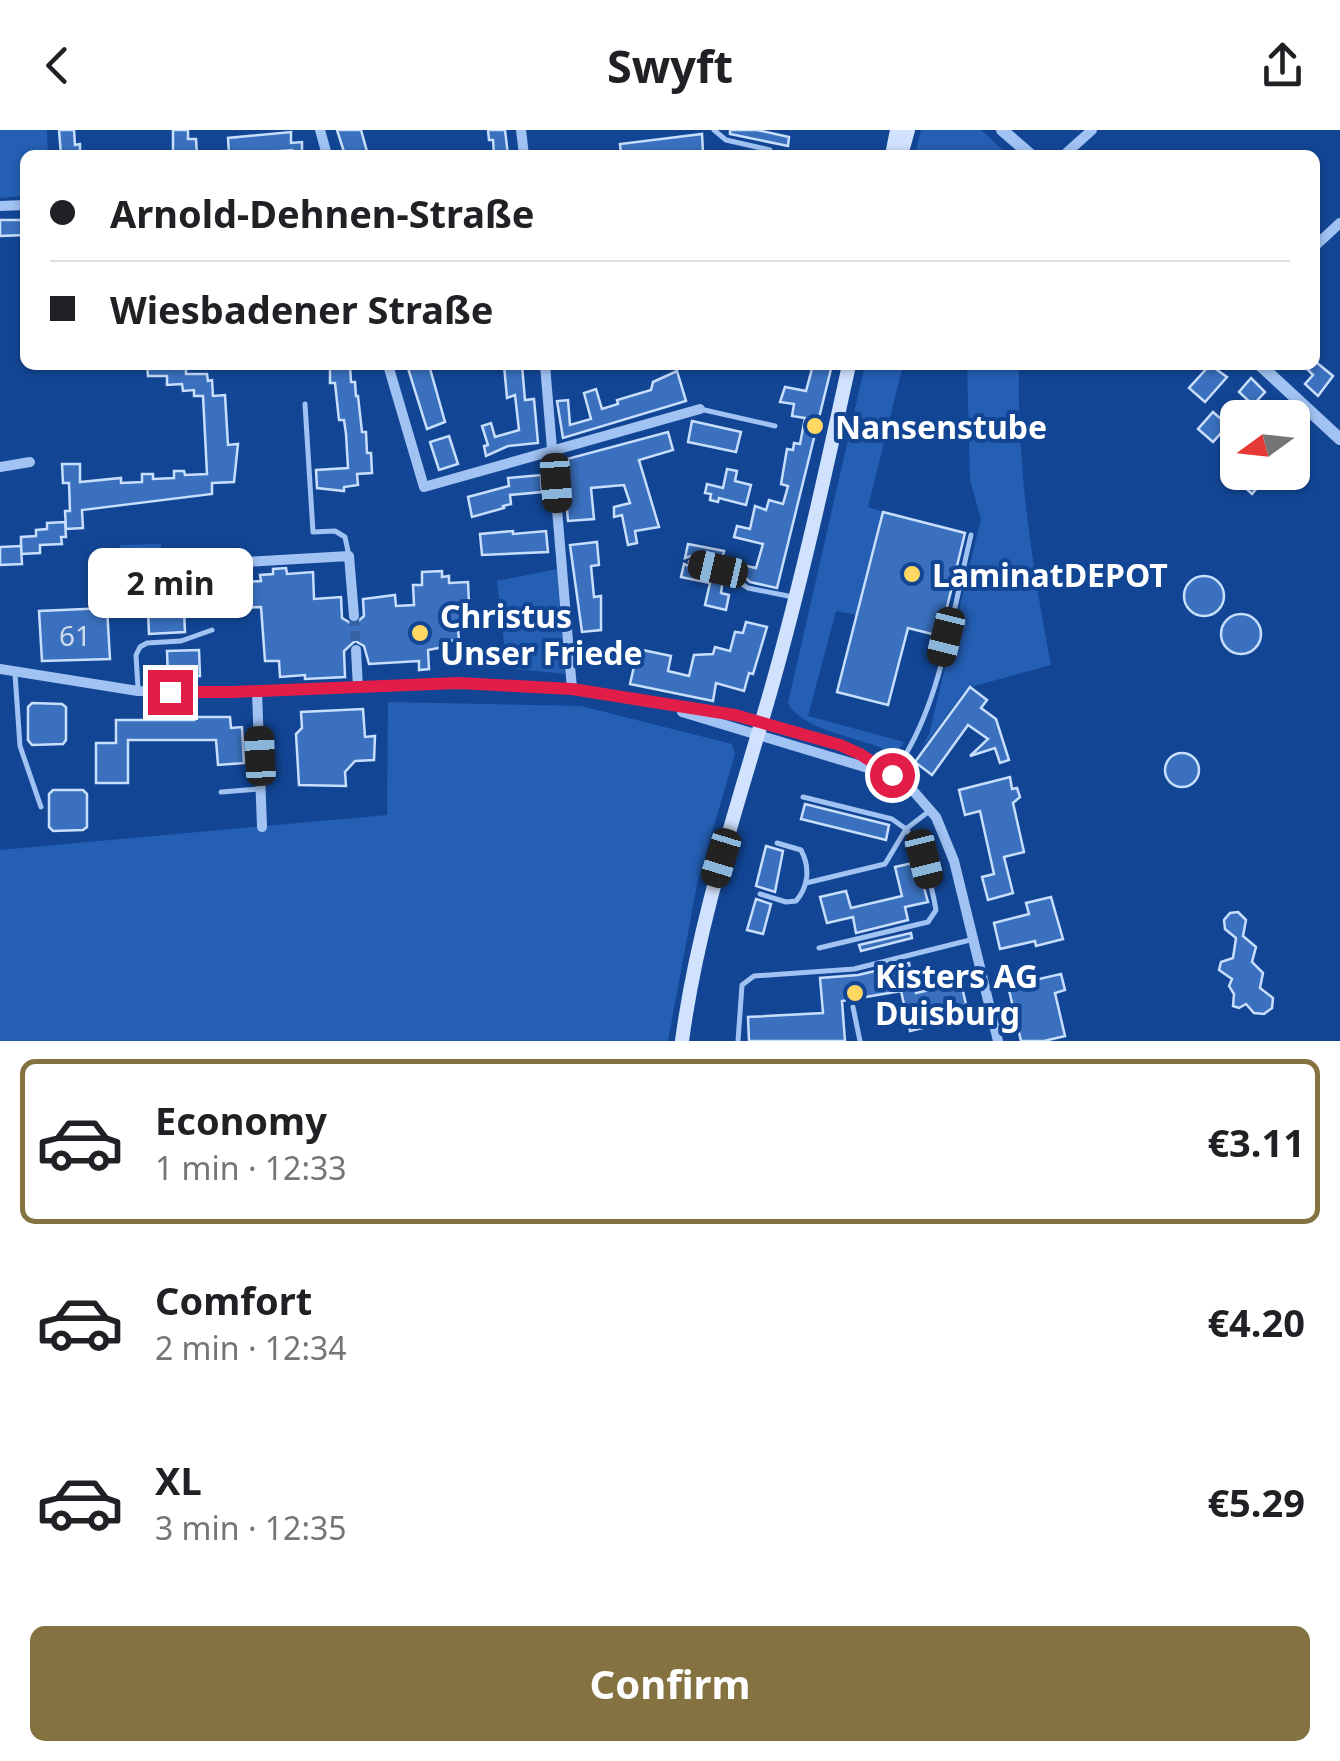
<!DOCTYPE html>
<html lang="en">
<head>
<meta charset="utf-8">
<style>
  body { margin:0; font-family:"Noto Sans",sans-serif; background:#f6f6f6; color:#202124; height:100vh; display:flex; flex-direction:column; font-size:38px; white-space:nowrap }
  * { box-sizing:border-box; margin:0 }
  p { font-size:32px; color:#757577 }
  .icon { flex:none; width:55px; height:55px; fill:none; stroke:currentColor; stroke-width:2; stroke-linecap:round; stroke-linejoin:round }
  .map { position:relative; height:911px; overflow:hidden }
  .drawer { display:flex; flex-direction:column; background:#fff; flex:1 }
  .drawer>* { flex:none }
  .guide { position:absolute; left:20px; top:20px; width:1300px; height:220px; border-radius:15px; box-shadow:0 2px 8px #0004; display:grid; align-content:center; height:220px; padding:0 30px; background:#fff }
  .needle { width:65px; rotate:255deg }
  .fabs { position:absolute; left:1220px; top:270px; display:grid; gap:20px }
  .fabs a { display:grid; place-items:center; width:90px; height:90px; border-radius:15px; background:#fff; box-shadow:0 2px 8px #0004; font-size:50px }
  .end { position:absolute; width:45px; height:45px; margin:-22px; border:12px solid #e11d48; background:#fff; box-shadow:0 0 0 5px #fff }
  .from { border-radius:50% }
  .bubble { position:absolute; height:70px; border-radius:15px; background:#fff; box-shadow:0 2px 8px #0004; font-size:32px; font-weight:700; line-height:70px; text-align:center }
  .car { position:absolute; width:30px; height:60px; margin:-30px -15px; border-radius:12px; box-shadow:0 0 8px 2px #0007; background:linear-gradient(#222 24%,#8ab4d8 0 40%,#222 0 76%,#8ab4d8 0 86%,#222 0) }
  .guide b { display:flex; align-items:center; gap:35px; height:95px; font-size:38px }
  .guide b+b { border-top:2px solid #e0e0e0 }
  .guide i { width:25px; height:25px; background:#202124 }
  ul { padding:18px 0 0; list-style:none }
  li { display:flex; align-items:center; gap:30px; height:165px; margin:0 20px 15px; padding:0 10px; border:5px solid transparent; border-radius:15px }
  li div { flex:1 }
  li b { display:block; font-size:38px }
  li em { font-style:normal; font-weight:700 }
  li.active { border-color:#847340 }
  li>.icon { width:90px; height:90px; stroke-width:1.5 }
  .button { display:flex; gap:20px; margin-top:auto; padding:20px 30px }
  .button a { flex:1; height:115px; border-radius:15px; background:#847340; color:#fff; font-size:40px; font-weight:700; line-height:115px; text-align:center }
  header { display:flex; justify-content:space-between; align-items:center; height:130px; padding:0 30px; background:#fff; font-size:45px; font-weight:700 }
  .map>svg:first-child { display:block }
  .green { fill:#245fb4 }
  .building { fill:#3a70bd; stroke:#c8defd; stroke-width:2.5 }
  .lines { fill:none; stroke-linecap:round; stroke-linejoin:round }
  .minor-tunnel { stroke:#3662a5; stroke-width:10; stroke-dasharray:10 5; stroke-linecap:butt }
  .service { stroke:#a1c3f3; stroke-width:5 }
  .minor { stroke:#a1c3f3; stroke-width:10 }
  .tertiary { stroke:#a1c3f3; stroke-width:12 }
  .secondary { stroke:#d0e2fd; stroke-width:14 }
  .route { stroke:#e11d48; stroke-width:12 }
  .poi-dot { fill:#ffd762; stroke:#124695; stroke-width:4 }
  .labels { text-anchor:middle; dominant-baseline:central; stroke-width:8; stroke-linejoin:round; paint-order:stroke }
  .number-label { font-size:28px; fill:#cedbee }
  .poi-label { font-size:32px; font-weight:bold; fill:#fff; stroke:#124695; text-anchor:start }
</style>
</head>
<body>
<header><svg class="icon" aria-label="back" viewBox="0 0 24 24"><path d="M15 5l-7 7 7 7"/></svg>Swyft<svg class="icon" aria-label="share" viewBox="0 0 24 24"><path d="M12 15V3M7 8l5-5 5 5M5 13v7h14v-7"/></svg></header>
<div class="map">
<svg width="1340" height="911" viewBox="0 0 1340 911">
  <rect width="100%" height="100%" fill="#124695"/>
  <g class="green">
    <path d="M0 0H47L48 25H25V66L0 68Z"/>
    <path d="M921 0H981L1008 25H915Z"/>
    <path d="M865 235H903L868 377 883 382 857 485 836 481 808 586 904 612 896 624C866 608 803 602 788 573Z"/>
    <path d="M967 235H1019C1017 337 1032 436 1051 535L967 558 921 620 929 604 981 389 970 350Z"/>
    <path d="M161 414V444L121 445 120 415Z"/>
    <path d="M557 439 565 544 507 538 497 451Z"/>
    <path d="M388 572 581 576 732 614 735 624 697 754 668 911H0V720L387 685Z"/>
  </g>
  <g class="building">
    <path d="M59 0H74L75 15 80 14V25H61Z"/>
    <path d="M173 0H188V9H196L197 25H173Z"/>
    <path d="M337 0H361L368 25H345Z"/>
    <path d="M488 0H505L508 25H494L493 10H489Z"/>
    <path d="M730 0H757L789 7 788 16 730 4Z"/>
    <path d="M291 2V13L302 12V25H292V20L229 25 228 8Z"/>
    <path d="M702 4 703 22 621 25 620 14Z"/>
    <path d="M0 90H25V105L0 106Z"/>
    <path d="M1316 232 1333 246 1318 266 1305 254 1313 245 1308 240Z"/>
    <path d="M147 235 186 237V244H207L208 251 212 250 213 266 225 265 228 315 238 314 234 352 212 353V364L82 380 83 398 66 399 65 381H70L69 353H63L62 334H80V352L121 348V353L142 352V344H153V349L174 348V341H184L185 345 207 344 203 266H194V260L183 261 182 254 167 255V246H148Z"/>
    <path d="M330 235H350L351 252H355L356 266H358L362 302H366L367 323H371L372 343 357 344 358 355 344 357V361L317 358 316 340 348 338 346 304 344 290H339L335 253H330Z"/>
    <path d="M407 235H429L445 292 427 299Z"/>
    <path d="M504 235H522L525 270 534 269 538 313 508 316 486 326 484 316 488 315 482 296 491 293 495 307 519 300 515 265 507 268Z"/>
    <path d="M813 235H832L777 458 750 452 740 443 742 435 756 438 763 414 734 407 737 396 750 399 755 376 766 380 769 370 783 374 788 356 781 354 787 319 793 320 794 313 800 314 805 288 792 286 794 274 780 272 785 257 806 261Z"/>
    <path d="M1210 235 1227 247 1205 272 1189 258Z"/>
    <path d="M677 241 686 271 563 308 557 271 568 270 570 295 591 289 584 263 596 259 602 279 618 274 617 270 651 260 653 252Z"/>
    <path d="M1251 248 1265 262 1253 275 1239 262Z"/>
    <path d="M1213 282 1228 295 1213 312 1198 299Z"/>
    <path d="M692 291 741 302 736 322 688 312Z"/>
    <path d="M668 302 673 320 639 330 659 397 635 401 637 413 628 415 622 385 614 387V377L630 373 624 355 591 358 594 389 568 391 563 335 567 329Z"/>
    <path d="M449 306 458 334 439 340 430 312Z"/>
    <path d="M727 339 737 341 735 351 751 355 746 375 719 368 718 372 710 370 711 364 705 363 707 354 723 358Z"/>
    <path d="M1228 342H1252L1262 352 1252 364Z"/>
    <path d="M541 345 542 362 510 365 511 374 503 376 504 378 472 387 468 367 509 356 508 348Z"/>
    <path d="M883 382 965 403 940 506 908 498 888 575 837 562Z"/>
    <path d="M65 392 66 407H61L62 414 40 415V423L21 424V407L36 406V400L47 399V393Z"/>
    <path d="M513 401V404L546 401 548 422 482 425 480 404Z"/>
    <path d="M597 412 599 435 591 436 594 467 601 466V500L582 502 570 415Z"/>
    <path d="M688 414 724 421 721 433 691 426 685 428Z"/>
    <path d="M21 416 22 434 0 435V417Z"/>
    <path d="M684 434 723 449 721 463 729 465 726 480 705 475 710 453 681 447Z"/>
    <path d="M286 438 287 444 313 442 314 469 341 467 342 488 354 495 364 486 363 469 395 465 396 476 414 475 413 455H422V442L442 441V447L449 446V453L468 452 470 497 458 498 459 510 449 511V516L428 520 429 539 419 540V531L369 534 364 516 355 511 344 521 345 547 305 549V545L280 547 279 531H265L261 477 184 480 185 502 149 504 147 459 261 451 260 445 273 444V439Z"/>
    <circle cx="1204" cy="466" r="20"/>
    <path d="M107 478 110 529 42 531 39 481Z"/>
    <circle cx="1241" cy="504" r="20"/>
    <path d="M746 492 767 497 753 544 749 543 744 561 716 553 713 571 630 554 638 519 671 526 668 541 689 546 694 525 713 524 715 517 730 521 735 502 743 503Z"/>
    <path d="M199 520 200 546 168 548 167 521Z"/>
    <path d="M970 557 987 570 981 578 996 589 1009 630 1000 633 995 618 970 626 988 609 968 595 932 645 915 632Z"/>
    <path d="M32 573 62 574 66 577V610L63 614 32 615 28 610V577Z"/>
    <path d="M363 579 365 607 375 606 374 630 355 631 345 642 346 656 299 655 296 604 302 598 301 582Z"/>
    <path d="M193 587H230L231 598 242 597 244 633 218 635 216 610H128V653H96V613H116V590H194Z"/>
    <circle cx="1182" cy="640" r="17"/>
    <path d="M1010 647 1012 659 1017 658 1020 667 1013 673 1024 722 1004 727 1013 763 988 770 982 747 994 744 980 681 965 685 959 660Z"/>
    <path d="M53 660H83L87 664V697L83 700 53 701 49 697V664Z"/>
    <path d="M805 674 889 695 886 710 801 689Z"/>
    <path d="M766 716 783 721 775 762 756 756Z"/>
    <path d="M917 732 928 772 905 777 908 790 856 803 853 787 827 793 820 767 846 761 851 778 902 766 895 737Z"/>
    <path d="M1051 767 1063 809 1036 816 1035 811 1000 819 994 793 1029 784 1026 773Z"/>
    <path d="M756 769 771 774 763 804 747 800Z"/>
    <path d="M1238 782 1246 790 1243 806 1256 817 1252 832 1263 843 1260 858 1273 868 1272 878 1264 884 1254 883 1246 874 1239 878 1233 876 1234 864 1229 856 1232 849 1219 840 1221 832 1233 828 1236 808 1225 799 1224 790 1230 783Z"/>
    <path d="M911 803 912 808 861 821 859 815Z"/>
    <path d="M909 833 916 863 961 853 969 887 910 901 901 861 842 871 845 911H749L748 887 823 883 820 848 858 845Z"/>
    <path d="M1061 844 1065 860 1055 863 1065 906 1044 911H1021L1008 856Z"/>
  </g>
  <g class="lines">
    <path class="minor-tunnel" d="M354 486 356 520"/>
    <g class="service">
      <path d="M714 0 726 10 770 20 769 25"/>
      <path d="M305 274 313 402 335 401 345 407 349 426"/>
      <path d="M700 279 775 296"/>
      <path d="M690 432 719 439 748 458 793 467"/>
      <path d="M15 544 20 616 41 677"/>
      <path d="M138 558 136 525 140 517 147 513 181 511 212 500"/>
      <path d="M893 643C940 582 953 479 971 405"/>
      <path d="M221 662 259 659"/>
      <path d="M803 667 892 689 906 699 928 682"/>
      <path d="M806 753 885 734 906 699C923 724 931 750 936 780L928 792 819 818"/>
      <path d="M760 764 786 772 796 771C809 756 810 737 801 720L777 713"/>
      <path d="M853 877 860 911"/>
      <path d="M738 911 742 855 754 846 854 839 970 810"/>
    </g>
    <g class="minor">
      <path d="M320 0 327 25"/>
      <path d="M521 0 524 25"/>
      <path d="M1064 25 1092 0"/>
      <path d="M0 76 25 75"/>
      <path d="M1315 116 1340 93"/>
      <path d="M388 235 424 357 700 279"/>
      <path d="M545 235 572 559"/>
      <path d="M0 337 30 332"/>
      <path d="M192 435 349 426 354 486"/>
      <path d="M356 520 358 558"/>
      <path d="M0 539 138 561 233 562 458 553 572 559 726 583 840 615 861 624 909 656 936 687 954 731 998 911"/>
      <path d="M257 562 262 697"/>
      <path d="M682 582 881 642"/>
    </g>
    <g class="tertiary">
      <path d="M1002 0 1031 25"/>
      <path d="M1260 235 1340 309"/>
    </g>
    <g class="secondary">
      <path d="M892 25 897 0"/>
      <path d="M901 25 908 0"/>
      <path d="M682 911C698 791 737 678 770 563 801 454 825 345 849 235"/>
    </g>
  </g>
  <g class="lines">
    <path class="route" d="M170 562H233L458 553 572 559 735 585 840 615 860 624 892 645"/>
  </g>
  <g class="poi-dot">
    <circle cx="815" cy="296" r="10"/>
    <circle cx="912" cy="444" r="10"/>
    <circle cx="420" cy="503" r="10"/>
    <circle cx="855" cy="863" r="10"/>
  </g>
  <g class="labels">
    <g class="number-label">
      <text x="75" y="505">61</text>
    </g>
    <g class="poi-label">
      <text x="835" y="296">Nansenstube</text>
      <text x="932" y="444">LaminatDEPOT</text>
      <text x="440" y="485">Christus<tspan x="440" dy="37">Unser Friede</tspan></text>
      <text x="875" y="845">Kisters AG<tspan x="875" dy="37">Duisburg</tspan></text>
    </g>
  </g>
</svg>
<div class="fabs">
<a><svg class="needle" viewBox="-14 -14 28 28"><path d="M0-13l5 13h-10z" fill="#e53935"/><path d="M0 13l5-13h-10z" fill="#757577"/></svg></a>
</div>
<i class="end from" style="left:892px;top:645px"></i>
<i class="end" style="left:170px;top:562px"></i>
<div class="bubble" style="left:88px;top:418px;width:165px">2 min</div>
<i class="car" style="left:556px;top:353px;rotate:176deg"></i>
<i class="car" style="left:718px;top:439px;rotate:283deg"></i>
<i class="car" style="left:946px;top:507px;rotate:194deg"></i>
<i class="car" style="left:260px;top:626px;rotate:357deg"></i>
<i class="car" style="left:721px;top:728px;rotate:197deg"></i>
<i class="car" style="left:924px;top:729px;rotate:166deg"></i>
<div class="guide">
<b><i class="from"></i>Arnold-Dehnen-Straße</b>
<b><i></i>Wiesbadener Straße</b>
</div>
</div>
<section class="drawer">
<ul>
<li class="active"><svg class="icon" aria-label="car" viewBox="0 0 24 24"><path d="M5 17H2v-5l4-1 3-4h7l3 4 3 1v5h-3M9 17h6M6 11h13"/><circle cx="7" cy="17" r="2"/><circle cx="17" cy="17" r="2"/></svg><div><b>Economy</b><p>1 min · 12:33</p></div><em>€3.11</em></li>
<li><svg class="icon" aria-label="car" viewBox="0 0 24 24"><path d="M5 17H2v-5l4-1 3-4h7l3 4 3 1v5h-3M9 17h6M6 11h13"/><circle cx="7" cy="17" r="2"/><circle cx="17" cy="17" r="2"/></svg><div><b>Comfort</b><p>2 min · 12:34</p></div><em>€4.20</em></li>
<li><svg class="icon" aria-label="car" viewBox="0 0 24 24"><path d="M5 17H2v-5l4-1 3-4h7l3 4 3 1v5h-3M9 17h6M6 11h13"/><circle cx="7" cy="17" r="2"/><circle cx="17" cy="17" r="2"/></svg><div><b>XL</b><p>3 min · 12:35</p></div><em>€5.29</em></li>
</ul>
<div class="button"><a>Confirm</a></div>
</section>
</body>
</html>
